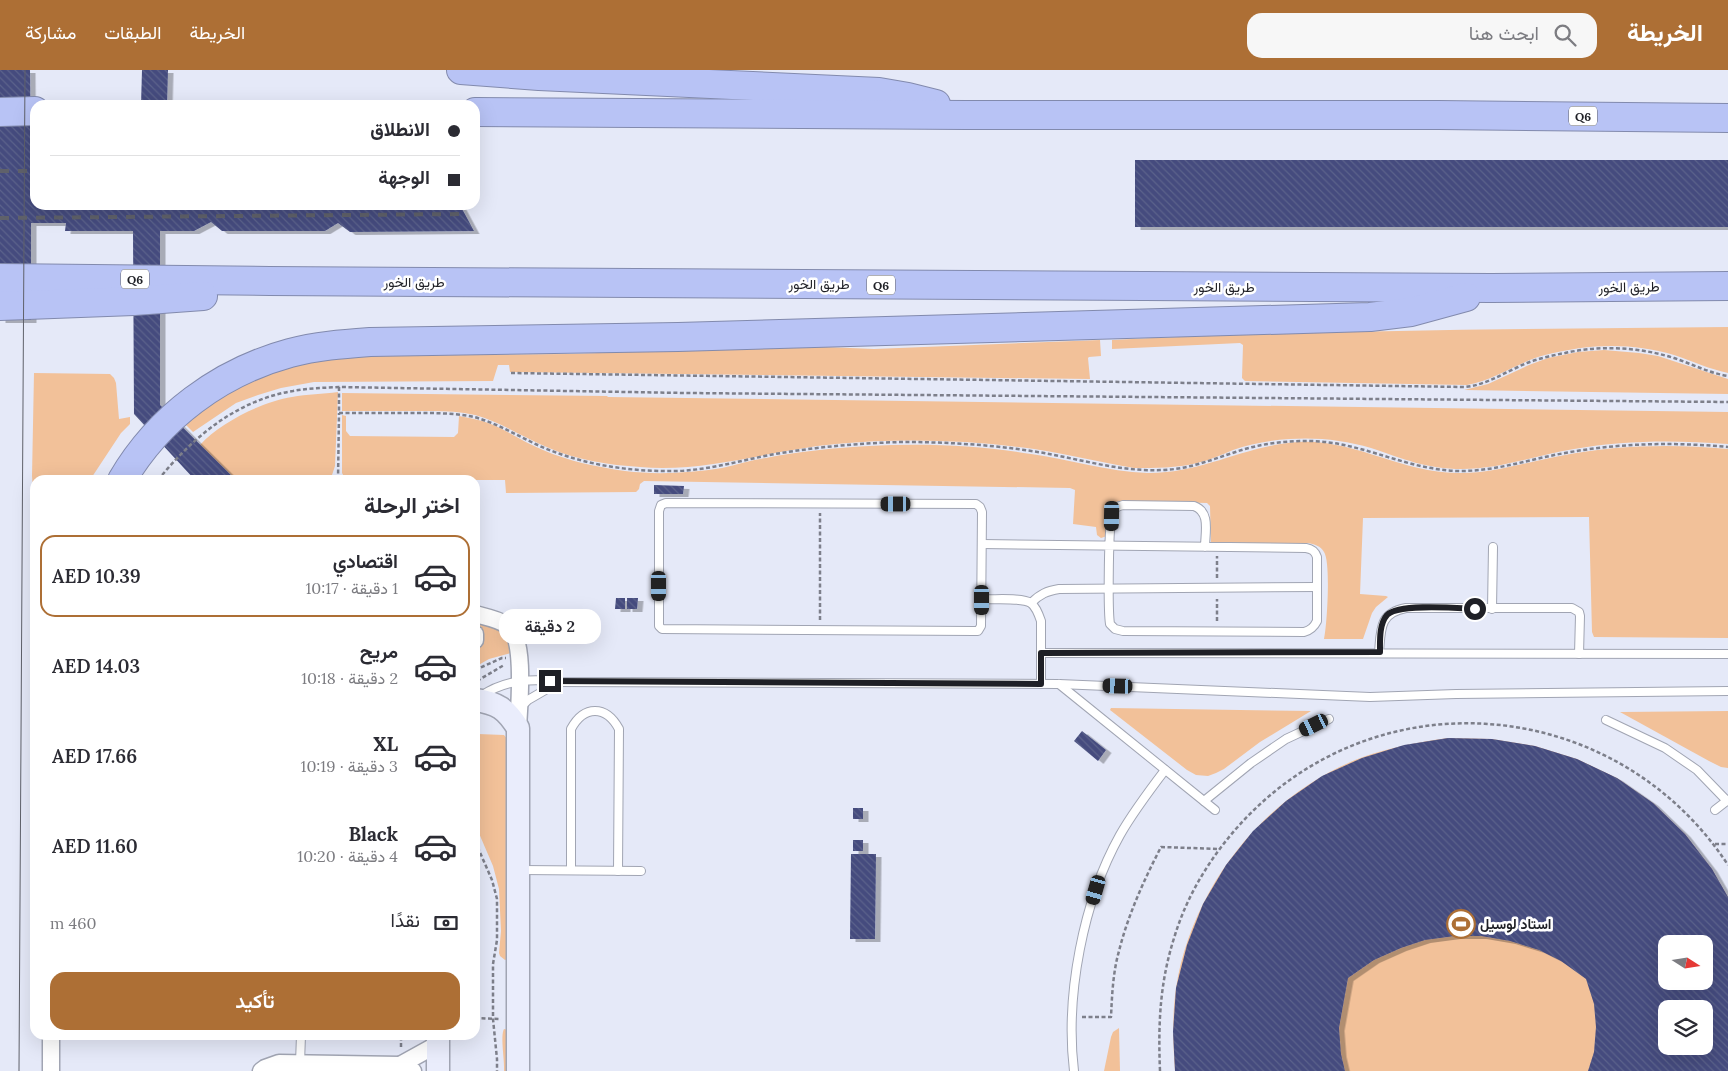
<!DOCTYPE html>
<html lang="ar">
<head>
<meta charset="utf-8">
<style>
  body { margin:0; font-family:Lora,Vazirmatn,serif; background:#f7f7f7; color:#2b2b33; direction:rtl; height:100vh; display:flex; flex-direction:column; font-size:19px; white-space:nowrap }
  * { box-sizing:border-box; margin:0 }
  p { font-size:16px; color:#7c7c81 }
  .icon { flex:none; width:28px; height:28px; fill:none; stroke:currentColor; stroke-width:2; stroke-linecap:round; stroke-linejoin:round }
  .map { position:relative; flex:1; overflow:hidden; direction:ltr }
  .sheet { position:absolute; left:30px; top:405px; width:450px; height:565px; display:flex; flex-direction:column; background:#fff; border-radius:15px; box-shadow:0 5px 20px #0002; direction:rtl }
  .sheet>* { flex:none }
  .hud { position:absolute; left:30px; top:30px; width:450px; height:110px; border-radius:15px; box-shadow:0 5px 20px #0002; direction:rtl; display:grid; align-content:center; height:110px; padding:0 20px; background:#fff }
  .needle { width:32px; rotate:102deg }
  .fabs { position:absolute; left:1658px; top:865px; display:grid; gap:10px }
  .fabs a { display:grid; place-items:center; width:55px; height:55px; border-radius:10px; background:#fff; box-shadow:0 5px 20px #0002; font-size:25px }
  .end { position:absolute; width:22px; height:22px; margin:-11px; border:6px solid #1f2026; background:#fff; box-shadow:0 0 0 2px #fff }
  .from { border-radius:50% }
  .bubble { position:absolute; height:35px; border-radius:15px; background:#fff; box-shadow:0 5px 20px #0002; font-size:16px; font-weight:600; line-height:35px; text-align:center; direction:rtl }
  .car { position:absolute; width:15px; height:30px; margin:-15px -8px; border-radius:6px; box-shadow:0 0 4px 1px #0007; background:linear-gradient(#222 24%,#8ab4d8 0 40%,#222 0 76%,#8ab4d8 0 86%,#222 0) }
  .hud b { display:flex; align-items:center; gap:18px; height:48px; font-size:19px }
  .hud b+b { border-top:1px solid #e1e1e2 }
  .hud i { width:12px; height:12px; background:#2b2b33 }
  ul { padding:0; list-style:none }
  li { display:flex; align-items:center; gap:15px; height:82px; margin:0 10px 8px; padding:0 10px; border:2px solid transparent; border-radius:15px }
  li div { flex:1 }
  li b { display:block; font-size:19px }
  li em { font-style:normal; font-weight:600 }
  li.on { border-color:#ad6f35 }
  li>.icon { width:45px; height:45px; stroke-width:1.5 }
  h2 { padding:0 20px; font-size:22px; line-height:60px }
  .pay { display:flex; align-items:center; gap:12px; height:55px; padding:0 20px; font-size:19px }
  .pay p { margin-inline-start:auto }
  .action { display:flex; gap:10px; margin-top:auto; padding:10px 20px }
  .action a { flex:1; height:58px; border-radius:15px; background:#ad6f35; color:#fff; font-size:20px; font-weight:600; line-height:58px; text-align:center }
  header { display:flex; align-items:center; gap:30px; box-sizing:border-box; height:70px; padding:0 25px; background:#ad6f35; color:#fff }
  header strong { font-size:24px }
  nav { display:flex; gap:28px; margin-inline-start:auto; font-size:18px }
  .search { width:350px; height:45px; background:#f7f7f7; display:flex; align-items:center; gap:12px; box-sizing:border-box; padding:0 18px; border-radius:15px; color:#7c7c81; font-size:19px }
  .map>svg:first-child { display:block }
  .green { fill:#f2c199; fill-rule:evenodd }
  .building { fill:url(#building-back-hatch); fill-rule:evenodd; filter:url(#shadow) }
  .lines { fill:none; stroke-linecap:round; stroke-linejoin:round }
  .lane-casing { stroke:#a1a5b3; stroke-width:10 }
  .street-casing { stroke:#a1a5b3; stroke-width:19 }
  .secondary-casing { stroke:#a1a5b3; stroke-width:25 }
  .highway-casing { stroke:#828aad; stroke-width:30 }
  .path { stroke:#7d7f8a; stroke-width:2.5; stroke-dasharray:4 2.5; stroke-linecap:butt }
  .lane { stroke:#fff; stroke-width:8 }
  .street { stroke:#fff; stroke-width:16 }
  .secondary { stroke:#eaedfc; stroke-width:22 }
  .highway { stroke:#b8c3f5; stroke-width:28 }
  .tram { stroke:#5f616a; stroke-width:1 }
  .rail { stroke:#5f616a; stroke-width:4; stroke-dasharray:9 9; stroke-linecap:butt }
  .route { stroke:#1f2026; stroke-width:6 }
  .labels { text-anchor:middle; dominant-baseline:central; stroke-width:5; stroke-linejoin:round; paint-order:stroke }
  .shield { fill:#fff; stroke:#626367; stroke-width:1 }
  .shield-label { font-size:12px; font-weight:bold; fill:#1f2026 }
  .street-label { font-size:14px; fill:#1f2026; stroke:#fff }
  .poi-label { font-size:14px; font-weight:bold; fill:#1f2026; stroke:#fff; text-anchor:start }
</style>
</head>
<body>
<header>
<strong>الخريطة</strong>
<div class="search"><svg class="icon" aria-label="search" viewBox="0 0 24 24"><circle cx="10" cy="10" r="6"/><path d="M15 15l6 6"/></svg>ابحث هنا</div>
<nav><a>الخريطة</a><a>الطبقات</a><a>مشاركة</a></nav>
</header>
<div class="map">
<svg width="1728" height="1001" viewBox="0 0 1728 1001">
  <defs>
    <pattern id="building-back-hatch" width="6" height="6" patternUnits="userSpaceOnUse" patternTransform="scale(1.25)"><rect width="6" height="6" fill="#444b7e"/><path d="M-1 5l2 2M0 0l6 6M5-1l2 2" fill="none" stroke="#5c628b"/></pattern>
    <filter id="shadow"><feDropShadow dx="5.5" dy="3" stdDeviation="0" flood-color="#0004"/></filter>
  </defs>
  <rect width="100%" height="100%" fill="#e5e9f8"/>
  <g class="green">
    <path d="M1728 257V303C1709 299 1692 291 1674 285 1631 272 1588 274 1545 285 1518 292 1495 310 1467 315L1245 311 1242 308 1243 275 1240 273 1112 279V270C1317 260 1523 259 1728 257Z"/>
    <path d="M1100 270 1101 286 1089 287 1088 288 1090 309 510 302 509 295H498L493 311 314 312 281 318 258 325 236 333 193 362 185 354C242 309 283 291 355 286L569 284 802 276 874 279Z"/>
    <path d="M1604 280 1639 283 1658 286 1728 309V324L1464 320 1488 314 1529 295 1548 288 1578 282Z"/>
    <path d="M34 303 110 304 114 308 116 313 119 349 130 347V354L121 363 90 410H35V436H34L32 406Z"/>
    <path d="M338 322 335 396 332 405 235 409 200 375C221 352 262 332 292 327 307 324 323 324 338 322Z"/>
    <path d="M342 323 607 326 608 327 1728 342V374C1676 370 1625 370 1574 379 1537 385 1500 399 1462 399 1426 399 1404 389 1371 378 1345 370 1316 367 1289 369 1270 370 1250 374 1233 380 1221 385 1210 390 1197 393 1177 398 1155 398 1134 398 1100 392 1067 384 1034 379 968 370 902 368 836 374 770 380 706 403 640 397 609 395 577 390 549 378 524 368 501 352 475 345 455 340 435 341 415 341 390 341 366 341 342 341Z"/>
    <path d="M342 345 346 346V361L350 366 454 367 458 363 459 346C469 348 481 350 491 354 508 361 525 373 543 380 568 391 597 397 625 401 657 405 690 403 722 398 737 395 751 390 766 388 800 381 835 378 869 376 923 373 978 375 1031 384 1069 389 1108 402 1147 403 1202 404 1245 375 1299 372 1354 369 1402 403 1457 403 1492 404 1526 392 1560 386 1616 375 1672 374 1728 379V568L1594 567 1592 562 1589 447 1363 448 1360 524 1386 526 1388 527 1376 537 1372 543 1363 569H1324C1327 556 1331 492 1324 482 1321 476 1314 474 1308 473L1211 474 1210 436 1207 433 1119 431 1110 434 1108 438V464L1107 466 1101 468 1097 465 1096 457 1073 454 1075 420 1070 418 644 411 640 414 639 419 636 422 506 423 505 410H346L342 403Z"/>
    <path d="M479 553C499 559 506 561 511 583L489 589 475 597C475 593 474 588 475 584 478 572 482 567 479 553Z"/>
    <path d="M1111 638 1311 641 1260 672 1224 699 1216 703 1208 706 1196 705 1187 700 1110 640Z"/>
    <path d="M1728 641V698L1721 697 1709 691 1620 642Z"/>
    <path d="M478 664 504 665 508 670V889L505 890 500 886 499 883 501 861 499 819 493 796 475 754V667Z"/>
    <path d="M1448 668 1492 669 1535 676 1577 689 1617 708 1653 733 1685 764 1712 799 1728 827V1001H1175C1173 973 1172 946 1176 918 1192 816 1266 723 1363 687 1391 677 1419 672 1448 668ZM1666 874H1704V911H1666ZM1666 939H1704V976H1666Z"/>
    <path d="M1119 958 1120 1001H1104L1111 967 1113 962Z"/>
    <path d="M504 959 508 960 509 1001H504C505 991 500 966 504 959Z"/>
  </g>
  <g class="building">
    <path d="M0 0H30L31 95H35V135H460L474 161 350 162 338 153 325 161H222L211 152 194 161H160V335L236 410H195L134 344 133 161H65L66 153H31V250H0Z"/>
    <path d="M142 0H168L167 35H141Z"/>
    <rect x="1135" y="90" width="593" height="67"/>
    <path d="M332 405 343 406 344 410H248V408Z"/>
    <path d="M654 415 684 416 683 424H654Z"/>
    <path d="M616 528H625V539H615Z"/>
    <path d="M627 528H638L637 539H627Z"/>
    <path d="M1082 661 1106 680 1098 691 1074 671Z"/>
    <path d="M1448 668 1492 669 1535 676 1577 689 1617 708 1653 733 1685 764 1712 799 1728 827V1001H1588L1594 982 1596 957 1594 934 1586 909 1561 891 1539 880 1510 871 1481 866H1455L1425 870 1401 878 1374 890 1348 908 1339 958 1341 984 1345 1001H1175L1173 962 1176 918 1187 875 1203 834 1226 795 1253 761 1286 731 1322 706 1362 688 1404 675ZM1666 874H1704V911H1666ZM1666 939H1704V976H1666Z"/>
    <rect x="853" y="738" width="10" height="11"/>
    <rect x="853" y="770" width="10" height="11"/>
    <path d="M851 784H876L875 869H850Z"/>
  </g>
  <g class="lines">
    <defs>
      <g id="lane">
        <path d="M666 433 976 434 980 437 982 442 981 556 978 561H975L662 559 659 556V441L661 435Z"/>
        <path d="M982 474 1306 478C1312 479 1315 481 1317 487V551C1314 557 1311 560 1304 562L1123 561 1115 559 1110 554C1108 541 1108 449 1113 441 1115 437 1119 436 1123 435L1194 436C1211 442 1205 463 1205 477"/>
        <path d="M981 529C993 530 1021 527 1031 533 1036 537 1039 545 1041 551V614"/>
        <path d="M1031 533C1040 524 1047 521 1059 519L1317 517"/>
        <path d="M1492 539 1493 477"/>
        <path d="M1041 583 1728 584"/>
        <path d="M1379 583C1381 559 1379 543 1406 538H1572L1579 542 1580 546 1579 584"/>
        <path d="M1059 614 1215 740"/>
        <path d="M481 626C504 610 533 608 559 612L1059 614 1370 627 1456 624 1728 621"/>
        <path d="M521 637 528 630 559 612"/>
        <path d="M1606 650 1665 678 1697 700 1727 731"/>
        <path d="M1204 731 1251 693 1286 669 1329 649"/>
        <path d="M1715 740 1728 730"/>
        <path d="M521 800 641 801"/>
        <path d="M571 800V659C584 635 606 635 619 659L618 801"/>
        <path d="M300 993 301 965"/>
        <path d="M1074 1001C1065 926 1083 831 1120 765 1133 742 1149 721 1165 700"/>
      </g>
      <g id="street">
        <path d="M475 544C485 547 499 549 508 556 526 569 519 636 518 658"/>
        <path d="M475 564V570"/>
        <path d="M400 995 438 974"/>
        <path d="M51 1001V965"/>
        <path d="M261 1001 265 998 279 993 400 995 413 1001"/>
      </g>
      <g id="secondary">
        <path d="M475 630C498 633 506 639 518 658V1001"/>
        <path d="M438 1001V965"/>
      </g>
      <g id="highway">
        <path d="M461 0 539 6 879 22 908 27 936 34"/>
        <path d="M0 42 35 41"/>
        <path d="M475 42 965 45H1439L1728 48"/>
        <path d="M0 208 270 211 1491 218 1728 216"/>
        <path d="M0 236 134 231 203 226"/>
        <path d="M122 410C159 347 220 302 290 283 316 276 343 274 370 272L678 267 1370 247 1411 242 1466 227"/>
      </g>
    </defs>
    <use href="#lane" class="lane-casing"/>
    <use href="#street" class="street-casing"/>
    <use href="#secondary" class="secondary-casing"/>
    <use href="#highway" class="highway-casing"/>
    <g class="path">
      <path d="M511 303 1465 317C1485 315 1500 305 1518 297 1532 290 1549 286 1565 283 1601 275 1639 277 1674 288 1692 294 1709 303 1728 306"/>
      <path d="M339 317V343C365 343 391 343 417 343 436 343 455 343 474 347 501 354 525 371 552 381 591 396 635 402 677 401 710 400 742 390 775 384 817 377 860 373 902 372 949 372 997 375 1044 383 1083 390 1122 402 1163 400 1192 399 1218 387 1245 379 1266 373 1287 371 1308 371 1362 371 1407 401 1461 401 1497 401 1530 389 1565 383 1619 373 1674 372 1728 377"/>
      <path d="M158 410C193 367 237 330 293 321 308 318 323 318 339 317L685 323 1728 332"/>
      <path d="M338 410 339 343"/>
      <path d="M1217 508V486"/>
      <path d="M820 550V443"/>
      <path d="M1217 551V529"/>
      <path d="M475 600 502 588H506"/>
      <path d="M477 611 504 595"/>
      <path d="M475 657 477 649"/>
      <path d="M475 771 492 810 497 829V870L493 894V949L497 989V1001"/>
      <path d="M1715 774H1728"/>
      <path d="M1082 947H1111C1112 925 1113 902 1119 881 1128 845 1144 810 1161 777L1219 779"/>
      <path d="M475 948 501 949"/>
      <path d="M401 977V967H418"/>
      <path d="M1160 1001C1158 952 1160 911 1175 865 1187 826 1209 790 1235 760 1371 603 1615 623 1728 795"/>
    </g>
    <use href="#lane" class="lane"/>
    <use href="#street" class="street"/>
    <use href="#secondary" class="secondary"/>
    <use href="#highway" class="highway"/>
    <path class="tram" d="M19 1001 25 0"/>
    <g class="rail">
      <path d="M0 101H35"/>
      <path d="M0 148 465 144"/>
    </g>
  </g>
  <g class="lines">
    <path class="route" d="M550 611 1041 614V583L1380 582C1380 571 1379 554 1387 545 1399 533 1456 538 1475 539"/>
  </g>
  <defs>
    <symbol id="stadium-ring" viewBox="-11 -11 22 22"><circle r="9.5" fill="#fff" stroke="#ad6f35" stroke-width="1.5"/><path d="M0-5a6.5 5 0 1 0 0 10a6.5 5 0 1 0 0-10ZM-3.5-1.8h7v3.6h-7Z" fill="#ad6f35"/></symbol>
  </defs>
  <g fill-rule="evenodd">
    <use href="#stadium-ring" x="1445" y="838" width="32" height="32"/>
  </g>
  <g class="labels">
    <g class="shield">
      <rect x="1569" y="36.5" width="28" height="19" rx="4"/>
      <rect x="121" y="199.5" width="28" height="19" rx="4"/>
      <rect x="867" y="205.5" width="28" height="19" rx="4"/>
    </g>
    <g class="shield-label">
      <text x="1583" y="46">Q6</text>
      <text x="135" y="209">Q6</text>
      <text x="881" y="215">Q6</text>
    </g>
    <g class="street-label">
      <text x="414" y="212">طريق الخور</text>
      <text x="819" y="214">طريق الخور</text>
      <text x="1224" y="217">طريق الخور</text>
      <text transform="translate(1629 217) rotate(-1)">طريق الخور</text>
    </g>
    <g class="poi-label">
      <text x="1480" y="854">استاد لوسيل</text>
    </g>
  </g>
</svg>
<div class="fabs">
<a><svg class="needle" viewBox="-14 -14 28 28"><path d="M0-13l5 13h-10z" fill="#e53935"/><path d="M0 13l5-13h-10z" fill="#7c7c81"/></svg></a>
<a><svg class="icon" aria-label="layers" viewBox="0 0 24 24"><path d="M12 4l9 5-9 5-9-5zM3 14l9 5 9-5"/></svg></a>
</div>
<i class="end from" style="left:1475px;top:539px"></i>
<i class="end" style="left:550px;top:611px"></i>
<div class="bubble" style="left:499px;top:539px;width:102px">2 دقيقة</div>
<i class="car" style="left:896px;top:434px;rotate:270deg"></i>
<i class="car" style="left:1112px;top:446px;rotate:181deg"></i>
<i class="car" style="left:659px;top:516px;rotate:180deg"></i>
<i class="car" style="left:982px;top:530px;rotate:180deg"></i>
<i class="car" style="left:1118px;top:616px;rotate:272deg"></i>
<i class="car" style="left:1314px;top:655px;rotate:244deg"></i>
<i class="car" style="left:1096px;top:820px;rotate:196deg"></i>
<div class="hud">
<b><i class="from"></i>الانطلاق</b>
<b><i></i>الوجهة</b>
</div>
<section class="sheet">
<h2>اختر الرحلة</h2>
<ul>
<li class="on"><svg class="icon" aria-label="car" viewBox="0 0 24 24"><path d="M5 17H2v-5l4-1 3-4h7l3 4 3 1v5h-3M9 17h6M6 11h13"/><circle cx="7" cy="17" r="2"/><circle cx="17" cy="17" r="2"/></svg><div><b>اقتصادي</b><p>1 دقيقة · 10:17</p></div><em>AED 10.39</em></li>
<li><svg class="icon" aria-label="car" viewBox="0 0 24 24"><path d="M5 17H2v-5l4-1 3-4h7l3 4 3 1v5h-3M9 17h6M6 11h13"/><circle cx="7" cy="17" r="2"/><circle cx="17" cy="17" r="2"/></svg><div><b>مريح</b><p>2 دقيقة · 10:18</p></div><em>AED 14.03</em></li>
<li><svg class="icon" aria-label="car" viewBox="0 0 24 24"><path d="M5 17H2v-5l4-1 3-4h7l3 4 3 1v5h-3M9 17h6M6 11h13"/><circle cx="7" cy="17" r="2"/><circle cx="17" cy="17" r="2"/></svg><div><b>XL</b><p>3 دقيقة · 10:19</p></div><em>AED 17.66</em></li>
<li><svg class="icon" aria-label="car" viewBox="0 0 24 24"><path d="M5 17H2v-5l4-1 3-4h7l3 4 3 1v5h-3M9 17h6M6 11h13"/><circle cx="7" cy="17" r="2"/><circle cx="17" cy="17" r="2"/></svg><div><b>Black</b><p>4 دقيقة · 10:20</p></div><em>AED 11.60</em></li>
</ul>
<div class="pay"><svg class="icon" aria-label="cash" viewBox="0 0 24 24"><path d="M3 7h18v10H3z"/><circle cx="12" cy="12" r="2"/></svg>نقدًا<p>460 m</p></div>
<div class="action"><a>تأكيد</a></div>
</section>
</div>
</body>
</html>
